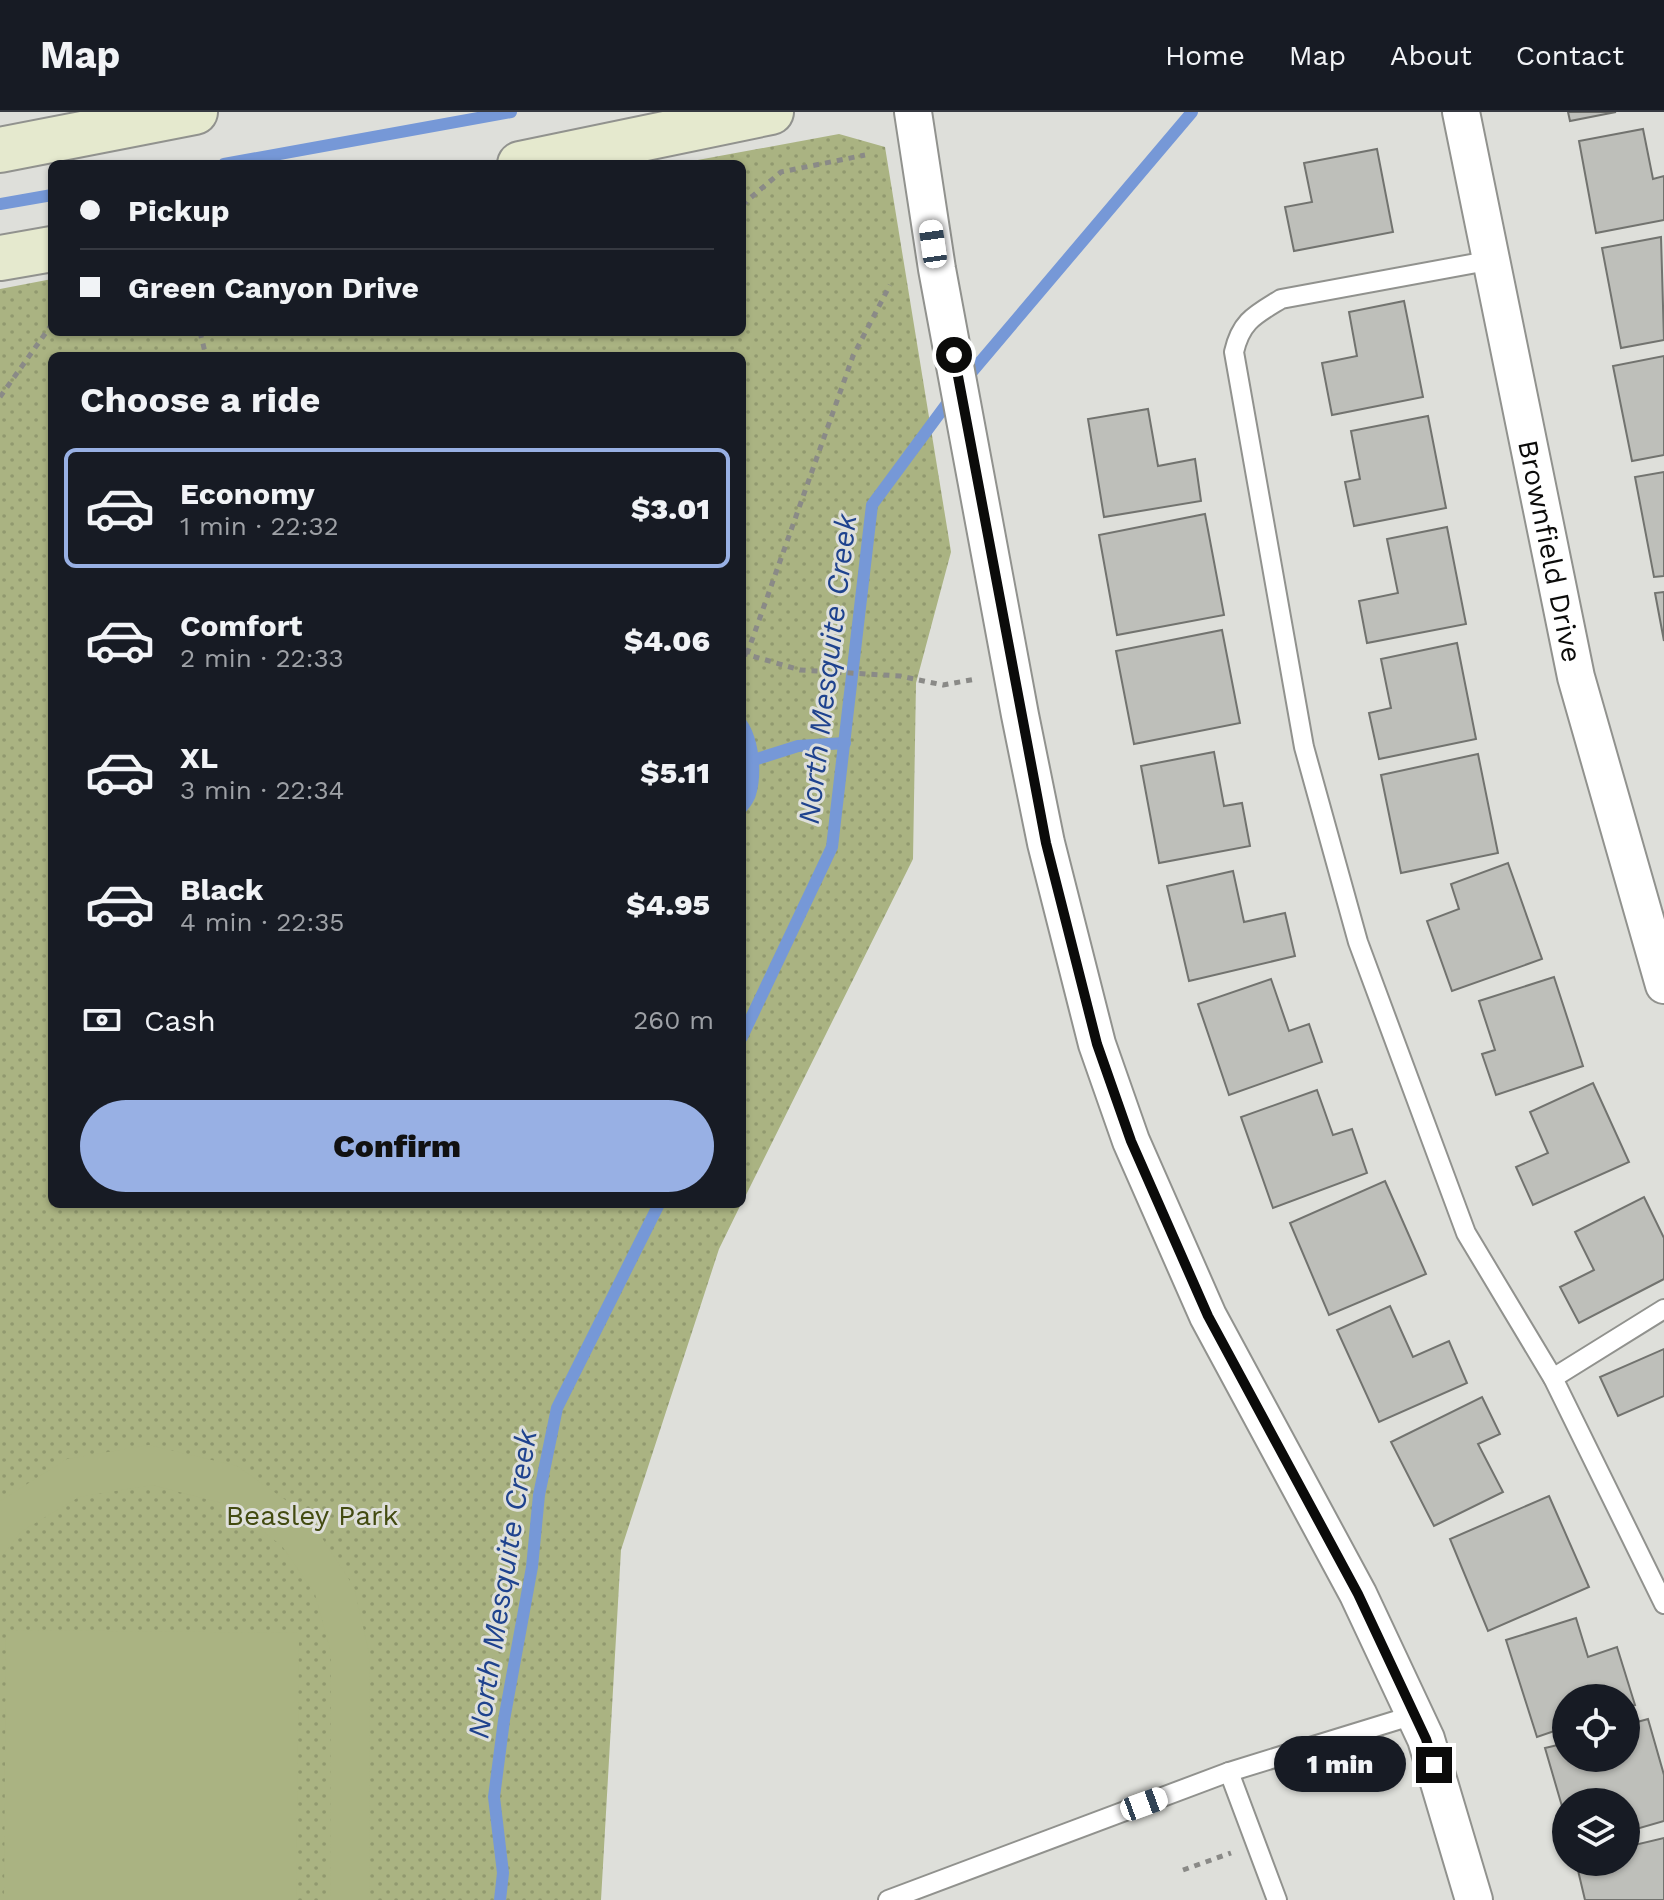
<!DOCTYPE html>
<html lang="en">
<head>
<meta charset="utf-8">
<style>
  body { margin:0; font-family:"Work Sans",sans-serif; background:#20242c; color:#f1f3f6; height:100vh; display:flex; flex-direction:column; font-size:30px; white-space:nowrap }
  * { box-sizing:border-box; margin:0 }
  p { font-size:26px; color:#9ea1a6 }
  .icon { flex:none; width:44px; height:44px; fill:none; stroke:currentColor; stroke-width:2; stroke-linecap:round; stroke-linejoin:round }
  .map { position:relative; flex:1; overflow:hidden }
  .panel { position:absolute; left:48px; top:240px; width:698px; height:856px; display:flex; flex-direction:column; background:#171b24; border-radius:12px; box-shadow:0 2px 6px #0004 }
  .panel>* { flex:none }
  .top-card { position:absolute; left:48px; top:48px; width:698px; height:176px; border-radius:12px; box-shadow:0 2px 6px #0004; display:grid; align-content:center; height:176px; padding:0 32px; background:#171b24 }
  .buttons { position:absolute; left:1552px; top:1572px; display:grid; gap:16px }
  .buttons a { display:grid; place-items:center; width:88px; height:88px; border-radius:50%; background:#171b24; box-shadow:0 2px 6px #0004; font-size:40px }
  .end { position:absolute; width:36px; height:36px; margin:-18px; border:10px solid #0b0b0a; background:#fff; box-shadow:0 0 0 4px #fff }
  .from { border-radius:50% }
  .bubble { position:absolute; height:56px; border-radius:28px; background:#171b24; box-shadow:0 2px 6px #0004; font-size:26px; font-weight:800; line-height:56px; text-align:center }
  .car { position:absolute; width:24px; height:48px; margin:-24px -12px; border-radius:10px; box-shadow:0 0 6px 2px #0007; background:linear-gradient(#fff 24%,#345 0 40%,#fff 0 76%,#345 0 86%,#fff 0) }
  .top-card b { display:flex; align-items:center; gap:28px; height:76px; font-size:30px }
  .top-card b+b { border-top:2px solid #363941 }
  .top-card i { width:20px; height:20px; background:#f1f3f6 }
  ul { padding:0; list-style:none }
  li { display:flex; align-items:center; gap:24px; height:120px; margin:0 16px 12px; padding:0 16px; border:4px solid transparent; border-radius:12px }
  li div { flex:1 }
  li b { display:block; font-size:30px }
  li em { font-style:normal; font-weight:800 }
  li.selected { border-color:#98b0e4 }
  li>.icon { width:72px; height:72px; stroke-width:1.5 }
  h2 { padding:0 32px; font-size:36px; line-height:96px }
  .pay { display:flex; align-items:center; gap:20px; height:88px; padding:0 32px; font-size:30px }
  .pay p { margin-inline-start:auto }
  .action { display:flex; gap:16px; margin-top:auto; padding:16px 32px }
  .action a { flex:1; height:92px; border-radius:48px; background:#98b0e4; color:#111; font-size:32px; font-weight:800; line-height:92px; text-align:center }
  header { display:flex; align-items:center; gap:48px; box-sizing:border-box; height:112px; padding:0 40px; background:#171b24; border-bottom:2px solid #363941 }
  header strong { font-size:38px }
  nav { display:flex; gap:44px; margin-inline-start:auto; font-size:28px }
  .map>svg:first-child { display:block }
  .park { fill:url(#park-dots) }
  .garden { fill:#aab382 }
  .water { fill:#7698d7 }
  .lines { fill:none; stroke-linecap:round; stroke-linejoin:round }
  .stream { stroke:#7698d7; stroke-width:12 }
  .building { fill:#bebfba; stroke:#72736f; stroke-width:2 }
  .lane-casing { stroke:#91928e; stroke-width:22 }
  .street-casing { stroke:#91928e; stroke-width:40 }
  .secondary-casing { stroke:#91928e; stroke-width:48 }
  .path { stroke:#8a8a87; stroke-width:5; stroke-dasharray:6 6; stroke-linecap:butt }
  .lane { stroke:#fff; stroke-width:18 }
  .street { stroke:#fff; stroke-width:36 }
  .secondary { stroke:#e5e9ce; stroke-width:44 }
  .route { stroke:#0b0b0a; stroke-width:10 }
  .labels { text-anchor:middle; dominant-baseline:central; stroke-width:6; stroke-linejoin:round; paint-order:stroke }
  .street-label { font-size:28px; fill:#0b0b0a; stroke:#dedfda }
  .park-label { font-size:28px; fill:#434b11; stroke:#dedfda }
  .water-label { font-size:30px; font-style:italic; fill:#1f438e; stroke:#dedfda }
</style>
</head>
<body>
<header>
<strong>Map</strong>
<nav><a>Home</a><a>Map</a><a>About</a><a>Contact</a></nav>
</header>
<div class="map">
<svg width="1664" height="1788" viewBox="0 0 1664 1788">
  <defs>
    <pattern id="park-dots" width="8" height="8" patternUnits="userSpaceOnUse" patternTransform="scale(2)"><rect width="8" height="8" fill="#aab382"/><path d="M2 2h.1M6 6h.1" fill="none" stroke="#91996f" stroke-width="1.8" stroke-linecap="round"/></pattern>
  </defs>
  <rect width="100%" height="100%" fill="#dedfda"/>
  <path class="park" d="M839 22 885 35 951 440 916 571 913 747 742 1091V244H52V1092H741L719 1137 621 1438 601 1788H0V177L52 167V220H742V52H676Z"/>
  <g class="garden">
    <path d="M149 1333 237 1354 307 1403 354 1475 369 1541 370 1788H330L331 1541 315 1482 282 1434 229 1393 152 1373 79 1385 22 1419 0 1446V1389L67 1347Z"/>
    <path d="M6 1518 299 1521 296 1788H4Z"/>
  </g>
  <path class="water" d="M742 603C759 620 763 660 756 683 754 691 747 698 742 705Z"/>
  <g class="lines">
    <g class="stream">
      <path d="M224 52 511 0"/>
      <path d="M0 92 52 83"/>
      <path d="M965 268 1192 0"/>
      <path d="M757 647 798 634 845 631"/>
      <path d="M742 925 832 735 872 393 954 282"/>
      <path d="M500 1788 503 1761 494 1685 504 1608 532 1455 539 1383 557 1296 659 1092"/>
    </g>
  </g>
  <g class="building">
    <path d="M1568 0H1616L1570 9Z"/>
    <path d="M1643 17 1653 67 1664 64V108L1596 121 1579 29Z"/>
    <path d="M1377 37 1393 120 1294 139 1285 95 1312 90 1304 51Z"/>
    <path d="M1661 125 1664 228 1621 236 1602 136Z"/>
    <path d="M1404 189 1423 285 1332 303 1322 251 1357 244 1349 200Z"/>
    <path d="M1664 244V343L1632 349 1613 254Z"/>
    <path d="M1148 297 1158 354 1195 347 1201 389 1104 405 1088 307Z"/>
    <path d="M1428 304 1446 396 1354 414 1345 370 1360 367 1351 319Z"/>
    <path d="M1664 360V464L1654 465 1635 365Z"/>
    <path d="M1205 402 1224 503 1117 523 1099 423Z"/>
    <path d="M1447 415 1466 512 1367 531 1359 489 1398 481 1387 427Z"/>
    <path d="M1664 480V529L1655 481Z"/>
    <path d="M1222 518 1240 611 1134 632 1116 539Z"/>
    <path d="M1457 531 1476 627 1379 647 1369 601 1391 596 1381 547Z"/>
    <path d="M1214 640 1224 694 1242 691 1250 734 1159 751 1141 654Z"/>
    <path d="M1478 642 1498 741 1401 761 1381 663Z"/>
    <path d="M1508 751 1542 847 1452 879 1427 809 1459 797 1451 772Z"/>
    <path d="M1233 759 1244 810 1285 801 1295 844 1189 869 1167 774Z"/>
    <path d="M1554 865 1583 954 1496 983 1482 942 1495 938 1479 889Z"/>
    <path d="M1271 867 1289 919 1309 912 1322 950 1229 983 1198 892Z"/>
    <path d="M1593 971 1629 1050 1533 1093 1516 1055 1548 1041 1530 1000Z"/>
    <path d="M1317 978 1333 1023 1352 1017 1367 1061 1273 1096 1241 1005Z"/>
    <path d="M1385 1069 1426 1162 1329 1203 1290 1111Z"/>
    <path d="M1644 1085 1664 1126V1167L1579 1211 1560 1175 1594 1158 1575 1120Z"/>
    <path d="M1390 1194 1413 1245 1449 1229 1467 1271 1379 1310 1337 1218Z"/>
    <path d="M1664 1237V1284L1618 1304 1600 1265Z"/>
    <path d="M1482 1285 1500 1322 1478 1332 1503 1380 1434 1414 1391 1330Z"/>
    <path d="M1549 1384 1589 1475 1488 1519 1450 1427Z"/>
    <path d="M1576 1506 1588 1545 1617 1535 1635 1593 1626 1596V1586H1566V1615L1537 1625 1506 1528Z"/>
    <path d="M1648 1607 1664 1663V1709L1626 1720V1690H1566V1708L1545 1636 1566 1631V1646H1626V1613Z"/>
    <path d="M1664 1726V1788H1585L1576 1750H1626V1735Z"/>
  </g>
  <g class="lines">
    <defs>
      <g id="lane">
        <path d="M1493 148 1281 187C1255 203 1241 209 1234 240L1304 635 1358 830 1466 1121 1553 1266 1664 1492"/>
        <path d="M1553 1266 1664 1197"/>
        <path d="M1229 1660 1277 1788"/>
        <path d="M888 1788 1229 1660 1414 1603"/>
      </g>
      <g id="street">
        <path d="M913 0 937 157 1020 603 1046 731 1097 932 1131 1029 1208 1204 1358 1482 1426 1627 1474 1788"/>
        <path id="s1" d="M1461 0 1576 565 1664 873"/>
      </g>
      <g id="secondary">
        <path d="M0 38 195 0"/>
        <path d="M520 52 771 0"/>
        <path d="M0 146 52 137"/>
      </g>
    </defs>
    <use href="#lane" class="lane-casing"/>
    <use href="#street" class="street-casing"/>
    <use href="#secondary" class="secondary-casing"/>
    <g class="path">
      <path d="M742 93 781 60 865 43"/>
      <path d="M200 220 206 244"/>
      <path d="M0 285 52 212"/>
      <path d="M742 541 800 558 900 564 943 573 976 567"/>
      <path d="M747 542 853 244 890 173"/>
      <path d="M1183 1758 1231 1741"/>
    </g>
    <use href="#lane" class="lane"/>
    <use href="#street" class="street"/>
    <use href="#secondary" class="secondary"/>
  </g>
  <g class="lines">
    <path class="route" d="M954 243 1046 731 1097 932 1131 1029 1208 1204 1358 1482 1426 1627 1434 1653"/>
  </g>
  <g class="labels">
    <g class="street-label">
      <text stroke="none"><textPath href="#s1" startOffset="448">Brownfield Drive</textPath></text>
    </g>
    <g class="park-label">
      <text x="312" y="1403">Beasley Park</text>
    </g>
    <g class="water-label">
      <text transform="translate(827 557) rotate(-83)">North Mesquite Creek</text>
      <text transform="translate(502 1472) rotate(-81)">North Mesquite Creek</text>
    </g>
  </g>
</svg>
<div class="buttons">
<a><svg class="icon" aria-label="locate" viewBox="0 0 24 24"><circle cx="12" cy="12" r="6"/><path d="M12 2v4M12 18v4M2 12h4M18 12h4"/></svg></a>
<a><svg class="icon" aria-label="layers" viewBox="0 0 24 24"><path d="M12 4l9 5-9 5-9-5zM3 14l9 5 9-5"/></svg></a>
</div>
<i class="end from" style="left:954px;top:243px"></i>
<i class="end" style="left:1434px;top:1653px"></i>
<div class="bubble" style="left:1274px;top:1624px;width:132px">1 min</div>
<i class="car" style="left:933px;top:132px;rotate:352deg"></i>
<i class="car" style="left:1144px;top:1692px;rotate:70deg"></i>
<div class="top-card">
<b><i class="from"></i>Pickup</b>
<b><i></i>Green Canyon Drive</b>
</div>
<section class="panel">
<h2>Choose a ride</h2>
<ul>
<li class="selected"><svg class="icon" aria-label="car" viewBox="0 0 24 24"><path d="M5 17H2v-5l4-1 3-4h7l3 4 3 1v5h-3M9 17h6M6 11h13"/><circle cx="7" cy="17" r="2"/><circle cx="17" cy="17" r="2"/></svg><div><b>Economy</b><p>1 min · 22:32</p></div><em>$3.01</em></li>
<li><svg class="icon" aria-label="car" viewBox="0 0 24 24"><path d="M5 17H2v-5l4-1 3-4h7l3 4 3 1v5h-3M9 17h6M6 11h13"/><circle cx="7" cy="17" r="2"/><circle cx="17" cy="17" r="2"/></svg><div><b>Comfort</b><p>2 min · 22:33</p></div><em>$4.06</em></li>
<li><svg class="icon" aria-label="car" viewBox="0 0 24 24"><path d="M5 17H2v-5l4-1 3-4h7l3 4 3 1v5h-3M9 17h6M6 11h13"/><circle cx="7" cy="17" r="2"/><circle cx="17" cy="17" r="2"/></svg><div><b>XL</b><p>3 min · 22:34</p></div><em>$5.11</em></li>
<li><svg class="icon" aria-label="car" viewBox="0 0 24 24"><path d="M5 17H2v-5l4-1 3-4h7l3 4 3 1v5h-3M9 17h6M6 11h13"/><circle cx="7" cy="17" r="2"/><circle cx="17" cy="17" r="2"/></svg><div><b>Black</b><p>4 min · 22:35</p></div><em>$4.95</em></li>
</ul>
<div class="pay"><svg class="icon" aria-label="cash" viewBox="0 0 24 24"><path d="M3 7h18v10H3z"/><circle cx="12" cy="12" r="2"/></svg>Cash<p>260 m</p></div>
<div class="action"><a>Confirm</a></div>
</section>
</div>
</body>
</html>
